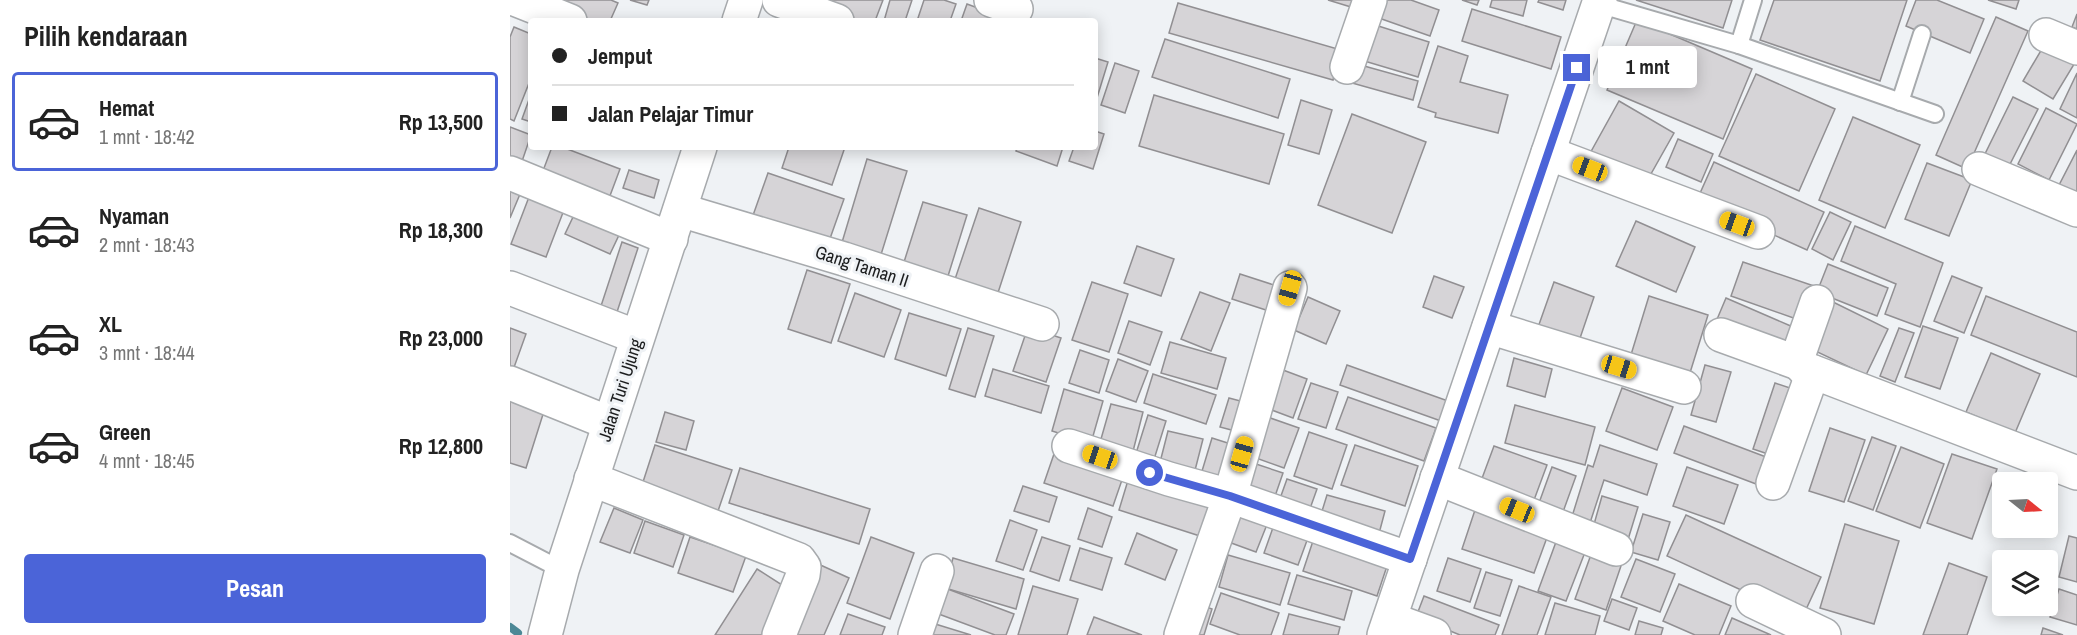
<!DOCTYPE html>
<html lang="id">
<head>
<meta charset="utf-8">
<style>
  body { margin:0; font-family:"Archivo Narrow",sans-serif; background:#f2f2f2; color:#222; height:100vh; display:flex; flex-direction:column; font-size:22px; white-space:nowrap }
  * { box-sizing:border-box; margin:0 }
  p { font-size:20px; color:#767676 }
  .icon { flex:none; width:33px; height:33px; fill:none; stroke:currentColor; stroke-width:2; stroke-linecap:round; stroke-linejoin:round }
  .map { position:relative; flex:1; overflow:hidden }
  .drawer { display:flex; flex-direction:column; background:#fff; width:510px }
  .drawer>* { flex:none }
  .banner { position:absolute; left:18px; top:18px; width:570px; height:132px; border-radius:6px; box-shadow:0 3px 15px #0003; display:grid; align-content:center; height:132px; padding:0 24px; background:#fff }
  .needle { width:39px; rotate:108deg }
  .controls { position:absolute; left:1482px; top:472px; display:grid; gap:12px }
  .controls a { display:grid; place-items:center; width:66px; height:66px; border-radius:6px; background:#fff; box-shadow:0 3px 15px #0003; font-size:30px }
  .end { position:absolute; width:27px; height:27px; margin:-14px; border:8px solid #4b64d8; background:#fff; box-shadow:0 0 0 3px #fff }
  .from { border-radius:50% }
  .bubble { position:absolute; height:42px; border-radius:6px; background:#fff; box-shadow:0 3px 15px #0003; font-size:20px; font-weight:700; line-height:42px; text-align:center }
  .car { position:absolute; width:18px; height:36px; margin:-18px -9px; border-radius:8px; box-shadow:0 0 4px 2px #0007; background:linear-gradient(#f5c518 24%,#345 0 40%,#f5c518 0 76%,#345 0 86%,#f5c518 0) }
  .banner b { display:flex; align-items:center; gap:21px; height:57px; font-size:22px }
  .banner b+b { border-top:2px solid #e0e0e0 }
  .banner i { width:15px; height:15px; background:#222 }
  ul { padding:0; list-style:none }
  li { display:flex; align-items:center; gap:18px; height:99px; margin:0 12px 9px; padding:0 12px; border:3px solid transparent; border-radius:6px }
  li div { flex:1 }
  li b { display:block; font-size:22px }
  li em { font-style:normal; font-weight:700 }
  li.on { border-color:#4b64d8 }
  li>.icon { width:54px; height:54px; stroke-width:1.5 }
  h2 { padding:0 24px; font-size:27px; line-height:72px }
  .action { display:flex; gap:12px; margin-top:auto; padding:12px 24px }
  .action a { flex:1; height:69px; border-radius:6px; background:#4b64d8; color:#fff; font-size:24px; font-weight:700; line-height:69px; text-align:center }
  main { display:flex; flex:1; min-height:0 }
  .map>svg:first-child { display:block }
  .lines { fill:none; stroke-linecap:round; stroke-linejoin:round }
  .stream { stroke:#4c8896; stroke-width:8 }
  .building { fill:#d6d4d7; stroke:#918f92; stroke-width:1.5 }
  .lane-casing { stroke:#a7aaad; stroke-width:20 }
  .street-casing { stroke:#a7aaad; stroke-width:36 }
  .secondary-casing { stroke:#a7aaad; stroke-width:36 }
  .lane { stroke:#fff; stroke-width:16 }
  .street { stroke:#fff; stroke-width:33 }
  .secondary { stroke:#fff; stroke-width:33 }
  .route { stroke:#4b64d8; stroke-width:8 }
  .labels { text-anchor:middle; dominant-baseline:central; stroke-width:6; stroke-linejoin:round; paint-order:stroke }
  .street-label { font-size:18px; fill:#1c1d1e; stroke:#eff2f5 }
</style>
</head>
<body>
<main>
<section class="drawer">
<h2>Pilih kendaraan</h2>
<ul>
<li class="on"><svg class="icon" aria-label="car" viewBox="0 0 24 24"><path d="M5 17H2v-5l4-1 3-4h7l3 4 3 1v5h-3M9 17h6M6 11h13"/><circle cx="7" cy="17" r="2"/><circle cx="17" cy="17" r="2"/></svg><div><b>Hemat</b><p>1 mnt · 18:42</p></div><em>Rp 13,500</em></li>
<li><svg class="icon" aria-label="car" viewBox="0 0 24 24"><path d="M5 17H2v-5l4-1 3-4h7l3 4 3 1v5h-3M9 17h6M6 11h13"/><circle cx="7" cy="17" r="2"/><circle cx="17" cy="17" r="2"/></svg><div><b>Nyaman</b><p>2 mnt · 18:43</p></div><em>Rp 18,300</em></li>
<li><svg class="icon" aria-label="car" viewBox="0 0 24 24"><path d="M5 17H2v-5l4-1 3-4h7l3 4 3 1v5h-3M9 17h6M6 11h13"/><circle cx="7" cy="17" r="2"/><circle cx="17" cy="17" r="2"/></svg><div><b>XL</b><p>3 mnt · 18:44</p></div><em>Rp 23,000</em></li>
<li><svg class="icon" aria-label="car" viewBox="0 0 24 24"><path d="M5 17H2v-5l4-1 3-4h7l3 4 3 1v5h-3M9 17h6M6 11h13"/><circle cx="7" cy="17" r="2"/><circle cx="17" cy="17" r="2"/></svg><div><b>Green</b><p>4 mnt · 18:45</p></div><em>Rp 12,800</em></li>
</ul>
<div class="action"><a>Pesan</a></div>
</section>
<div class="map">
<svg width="1567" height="635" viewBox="0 0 1567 635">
  <rect width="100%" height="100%" fill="#eff2f5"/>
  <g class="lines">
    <path class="stream" d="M0 627 8 633"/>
  </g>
  <g class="building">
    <path d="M50 0H101L108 3 100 21H76Z"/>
    <path d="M120 0H139L137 5Z"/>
    <path d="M297 0H373L365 21H344L296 3Z"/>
    <path d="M380 0H402L395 21H374Z"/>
    <path d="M414 0H434L446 4 440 21H407Z"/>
    <path d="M818 0H843L841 7Z"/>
    <path d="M872 0H901L929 10 920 36 866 17Z"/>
    <path d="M952 0H969L967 5Z"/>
    <path d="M982 0H1017L1013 16 980 7Z"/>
    <path d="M1029 0H1056L1053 10 1028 2Z"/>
    <path d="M1126 0H1222L1213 28Z"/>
    <path d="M1264 0H1397L1370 81 1250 40Z"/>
    <path d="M1406 0H1427L1474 19 1460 53 1396 26Z"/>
    <path d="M1478 0H1509L1506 9Z"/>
    <path d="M668 3 831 50 823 80 659 33Z"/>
    <path d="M457 4 503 21H451Z"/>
    <path d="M962 9 1051 37 1041 69 952 41Z"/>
    <path d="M1567 14V29L1562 27Z"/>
    <path d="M1486 17 1518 31 1457 169 1426 155Z"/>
    <path d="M1127 20 1242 69 1213 139 1097 90Z"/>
    <path d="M862 24 919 42 908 77 851 60Z"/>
    <path d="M4 27 21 34V78L4 121 0 119V37Z"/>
    <path d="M655 39 780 79 768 118 642 77Z"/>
    <path d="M1536 42 1566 61 1543 99 1513 81Z"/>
    <path d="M928 46 958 56 950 82 998 95 988 133 925 117 926 113 908 107Z"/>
    <path d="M585 58 598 62 586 101 585 100Z"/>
    <path d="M605 63 629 71 615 113 591 105Z"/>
    <path d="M847 64 908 81 903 100 842 83Z"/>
    <path d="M1567 73V118L1550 109Z"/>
    <path d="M1246 74 1325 109 1289 191 1209 156Z"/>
    <path d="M21 94V122L12 119Z"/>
    <path d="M644 95 774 134 759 184 629 146Z"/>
    <path d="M1503 97 1528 109 1495 174 1471 162Z"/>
    <path d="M791 100 822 110 809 154 778 145Z"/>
    <path d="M1109 101 1164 133 1133 188 1078 157Z"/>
    <path d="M1536 108 1567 124 1539 180 1508 164Z"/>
    <path d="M842 114 916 142 882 233 808 205Z"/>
    <path d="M1343 117 1410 145 1375 228 1309 200Z"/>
    <path d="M0 127 21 135 8 173 0 170Z"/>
    <path d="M585 131 594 134 583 169 559 161 564 147H585Z"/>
    <path d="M1168 139 1203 154 1191 182 1156 167Z"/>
    <path d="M42 147H52L110 169 98 201 31 176Z"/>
    <path d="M279 147H335L322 185 272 168Z"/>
    <path d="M507 147H553L547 166 506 151Z"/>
    <path d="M1567 150V202L1546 191Z"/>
    <path d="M357 159 397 171 369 261 330 249Z"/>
    <path d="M1204 162 1314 212 1297 250 1187 200Z"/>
    <path d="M1417 163 1462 180 1439 236 1395 219Z"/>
    <path d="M119 170 149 180 144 198 113 188Z"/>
    <path d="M258 173 334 199 317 247 241 221Z"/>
    <path d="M0 182 13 187 0 218Z"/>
    <path d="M19 197 54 210 36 257 1 244Z"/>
    <path d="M413 202 457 215 438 276 394 262Z"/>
    <path d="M469 208 511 222 484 305 441 291Z"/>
    <path d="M1320 212 1341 222 1323 260 1302 249Z"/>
    <path d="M64 215 109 235 100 254 55 234Z"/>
    <path d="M1126 221 1185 247 1166 292 1106 266Z"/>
    <path d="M1345 226 1433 263 1410 327 1375 314 1386 284 1331 261Z"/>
    <path d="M112 242 128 248 106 315 90 309Z"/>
    <path d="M627 246 664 259 651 296 614 283Z"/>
    <path d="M1233 262 1304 286 1292 321 1221 296Z"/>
    <path d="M1318 264 1378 288 1367 316 1307 292Z"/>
    <path d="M297 270 340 284 321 343 278 329Z"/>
    <path d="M730 274 767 286 759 311 722 299Z"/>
    <path d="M924 276 954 287 942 318 913 307Z"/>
    <path d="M1442 276 1472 288 1454 333 1424 321Z"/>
    <path d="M582 282 618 294 599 352 562 340Z"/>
    <path d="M1044 282 1084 297 1067 347 1026 333Z"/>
    <path d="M690 292 720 303 701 351 671 339Z"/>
    <path d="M345 293 391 310 374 357 328 341Z"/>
    <path d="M1139 296 1198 315 1179 376 1120 358Z"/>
    <path d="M1476 296 1567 332V377L1461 335Z"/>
    <path d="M798 297 830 311 816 344 784 330Z"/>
    <path d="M1216 298 1283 327 1272 353 1205 324Z"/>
    <path d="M1323 302 1378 329 1356 375 1301 349Z"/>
    <path d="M399 313 451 329 436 376 385 359Z"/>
    <path d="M619 321 652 332 640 365 608 353Z"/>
    <path d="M1413 326 1448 338 1430 389 1395 377Z"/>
    <path d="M518 327 551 338 536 382 503 371Z"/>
    <path d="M0 328 16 334 2 373 0 372Z"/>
    <path d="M458 328 484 336 465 397 439 389Z"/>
    <path d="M1389 328 1404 333 1385 382 1370 376Z"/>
    <path d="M660 342 716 358 707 389 651 373Z"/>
    <path d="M570 350 599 360 589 393 559 383Z"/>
    <path d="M1481 353 1530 374 1505 433 1456 412Z"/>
    <path d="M1004 358 1042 369 1035 397 997 386Z"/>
    <path d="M608 359 638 371 626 402 596 391Z"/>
    <path d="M837 365 938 401 931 421 830 385Z"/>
    <path d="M1195 365 1221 372 1206 422 1181 415Z"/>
    <path d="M765 367 797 379 783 418 751 406Z"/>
    <path d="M483 369 539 386 531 413 475 396Z"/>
    <path d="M643 374 706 395 696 424 634 403Z"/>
    <path d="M801 383 828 392 816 428 788 419Z"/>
    <path d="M1265 383 1289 391 1267 457 1243 449Z"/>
    <path d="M1112 388 1163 407 1147 450 1096 431Z"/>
    <path d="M554 389 593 401 581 443 542 431Z"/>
    <path d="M0 397 35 408 16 468 0 463Z"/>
    <path d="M838 397 926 428 914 461 826 429Z"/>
    <path d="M719 398 738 403 729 432 710 427Z"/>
    <path d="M601 404 633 412 620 463 587 453Z"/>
    <path d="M1005 405 1085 427 1075 465 995 443Z"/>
    <path d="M155 412 184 421 176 450 146 442Z"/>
    <path d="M749 414 789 428 774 468 735 454Z"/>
    <path d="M638 415 656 421 641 469 623 463Z"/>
    <path d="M1174 426 1264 460 1254 487 1164 453Z"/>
    <path d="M1320 428 1355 440 1334 502 1299 491Z"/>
    <path d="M658 431 693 439 682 482 647 474Z"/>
    <path d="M799 432 837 445 822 489 784 476Z"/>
    <path d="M1362 437 1386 446 1363 510 1338 501Z"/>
    <path d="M702 438 724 445 710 488 689 481Z"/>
    <path d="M145 445 222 470 208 511 132 485Z"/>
    <path d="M845 445 908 466 895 506 831 485Z"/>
    <path d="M1090 445 1147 464 1137 495 1094 480 1078 529 1060 523 1078 465 1083 467Z"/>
    <path d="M984 446 1037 465 1024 500 971 481Z"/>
    <path d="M1391 447 1434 464 1410 528 1366 511Z"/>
    <path d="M544 454 613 477 603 506 534 483Z"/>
    <path d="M1442 454 1487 469 1462 539 1417 523Z"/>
    <path d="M740 462 773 473 763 502 731 492Z"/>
    <path d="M1042 467 1066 476 1049 523 1025 514Z"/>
    <path d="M1177 467 1228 485 1214 524 1163 506Z"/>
    <path d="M230 468 360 509 349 544 219 503Z"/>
    <path d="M619 477 704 505 693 537 609 510Z"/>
    <path d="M777 479 807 489 797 517 767 507Z"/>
    <path d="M513 486 547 497 539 522 504 511Z"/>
    <path d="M817 495 875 511 867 541 808 524Z"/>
    <path d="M1092 496 1128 507 1116 546 1081 535Z"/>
    <path d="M966 507 1039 532 1024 573 952 549Z"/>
    <path d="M104 508 133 520 120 553 90 542Z"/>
    <path d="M578 508 602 517 592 547 568 539Z"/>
    <path d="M724 510 758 522 746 552 713 540Z"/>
    <path d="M1133 514 1160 522 1148 560 1121 552Z"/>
    <path d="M1176 515 1311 577 1292 618 1157 556Z"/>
    <path d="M500 520 527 530 513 570 486 561Z"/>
    <path d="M135 521 174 535 163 567 124 553Z"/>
    <path d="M765 522 799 535 788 565 754 553Z"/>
    <path d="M1335 524 1389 541 1364 624 1310 608Z"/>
    <path d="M1050 531 1079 542 1056 601 1028 591Z"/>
    <path d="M627 533 667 550 655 580 615 564Z"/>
    <path d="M805 535 879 560 867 596 793 571Z"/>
    <path d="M1559 536 1567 538V582L1549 577Z"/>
    <path d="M180 537 236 556 223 592 168 573Z"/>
    <path d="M361 537 404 553 380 619 337 603Z"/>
    <path d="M532 537 560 546 549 581 520 571Z"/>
    <path d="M570 548 602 558 592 590 560 580Z"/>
    <path d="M1083 549 1113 560 1096 610 1065 599Z"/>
    <path d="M718 555 780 573 770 605 709 587Z"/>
    <path d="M443 558 514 579 506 609 435 588Z"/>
    <path d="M938 558 971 569 960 602 927 591Z"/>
    <path d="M1126 559 1165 574 1150 612 1111 597Z"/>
    <path d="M306 563 339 578 314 635H282Z"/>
    <path d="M1439 563 1477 577 1457 635H1413Z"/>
    <path d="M247 569 283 592 256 635H205Z"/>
    <path d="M976 572 1002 580 990 616 964 608Z"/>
    <path d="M787 575 842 591 834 620 778 604Z"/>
    <path d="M1169 584 1221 606 1209 635H1185L1153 621Z"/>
    <path d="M523 586 568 599 557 635H508Z"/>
    <path d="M1009 586 1041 597 1027 635H992Z"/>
    <path d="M435 588 504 614 496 635H485L426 613Z"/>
    <path d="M1549 589 1567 595V625L1540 617Z"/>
    <path d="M711 593 769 613 761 635H730L700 624Z"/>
    <path d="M914 596 989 625 985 635H950L906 617Z"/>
    <path d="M1102 599 1127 608 1119 630 1094 621Z"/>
    <path d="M684 603 702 609 694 635H673Z"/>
    <path d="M1045 603 1090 616 1085 635H1035Z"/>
    <path d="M338 614 375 627 372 635H330Z"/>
    <path d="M779 614 830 627 828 635H773Z"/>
    <path d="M584 617 632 635H577Z"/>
    <path d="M1222 618 1261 635H1215Z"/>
    <path d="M1129 621 1153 628 1151 635H1125Z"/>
    <path d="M422 623 461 635H418Z"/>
    <path d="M1533 628 1553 635H1531Z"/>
  </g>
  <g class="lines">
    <defs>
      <g id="lane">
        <path d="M1088 4 1229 45 1243 0"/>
        <path d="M1229 45 1425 114"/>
        <path d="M1390 102 1412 34"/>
        <path d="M0 543 52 570"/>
      </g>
      <g id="street">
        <path d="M7 0 60 21"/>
        <path d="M269 0 327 21"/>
        <path d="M481 0 506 9"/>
        <path d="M229 21 236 0"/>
        <path d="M1536 35 1567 48"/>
        <path d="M837 67 860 0"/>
        <path d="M1038 153 1248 232"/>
        <path d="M1469 169 1567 210"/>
        <path d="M0 173 161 239"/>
        <path d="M170 210 334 259 532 324"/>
        <path d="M0 288 127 337"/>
        <path d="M1307 302 1287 359 1293 368 1567 473"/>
        <path d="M979 327 1174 387"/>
        <path d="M1211 335 1288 363"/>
        <path d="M0 383 99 423"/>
        <path d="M559 446 659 479 720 496 900 559"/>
        <path d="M927 478 1106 549"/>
        <path d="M81 479 289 560 294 567 293 575 269 635"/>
        <path d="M1263 483 1303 372"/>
        <path d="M1243 601 1314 635"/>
        <path d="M880 619 924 635"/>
        <path d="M35 635 52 570 190 147"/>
        <path d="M405 635 427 571"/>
        <path d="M671 635 720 496 780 288"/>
      </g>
      <path id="secondary" d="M874 635 1090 0"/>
    </defs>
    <use href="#lane" class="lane-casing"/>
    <use href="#street" class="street-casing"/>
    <use href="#secondary" class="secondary-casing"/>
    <use href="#lane" class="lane"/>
    <use href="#street" class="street"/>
    <use href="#secondary" class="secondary"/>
  </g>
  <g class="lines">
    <path class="route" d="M640 473 720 496 900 559 1067 68"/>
  </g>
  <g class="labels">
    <g class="street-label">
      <text transform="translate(352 266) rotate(18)">Gang Taman II</text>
      <text transform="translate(110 390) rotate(-72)">Jalan Turi Ujung</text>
    </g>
  </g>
</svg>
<div class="controls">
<a><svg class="needle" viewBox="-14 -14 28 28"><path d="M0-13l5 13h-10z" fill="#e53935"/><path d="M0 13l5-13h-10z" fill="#767676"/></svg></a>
<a><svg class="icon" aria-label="layers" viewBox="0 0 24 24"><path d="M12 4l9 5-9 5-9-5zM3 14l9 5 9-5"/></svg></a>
</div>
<i class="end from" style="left:640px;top:473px"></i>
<i class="end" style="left:1067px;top:68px"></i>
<div class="bubble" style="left:1088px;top:46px;width:99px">1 mnt</div>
<i class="car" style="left:1080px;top:169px;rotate:291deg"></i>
<i class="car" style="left:1227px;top:224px;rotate:290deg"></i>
<i class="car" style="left:780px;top:288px;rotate:196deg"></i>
<i class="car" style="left:1109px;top:367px;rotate:107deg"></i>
<i class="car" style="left:732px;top:454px;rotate:16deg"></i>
<i class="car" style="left:590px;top:457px;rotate:289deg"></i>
<i class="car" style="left:1007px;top:510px;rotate:292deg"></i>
<div class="banner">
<b><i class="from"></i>Jemput</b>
<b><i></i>Jalan Pelajar Timur</b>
</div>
</div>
</main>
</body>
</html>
